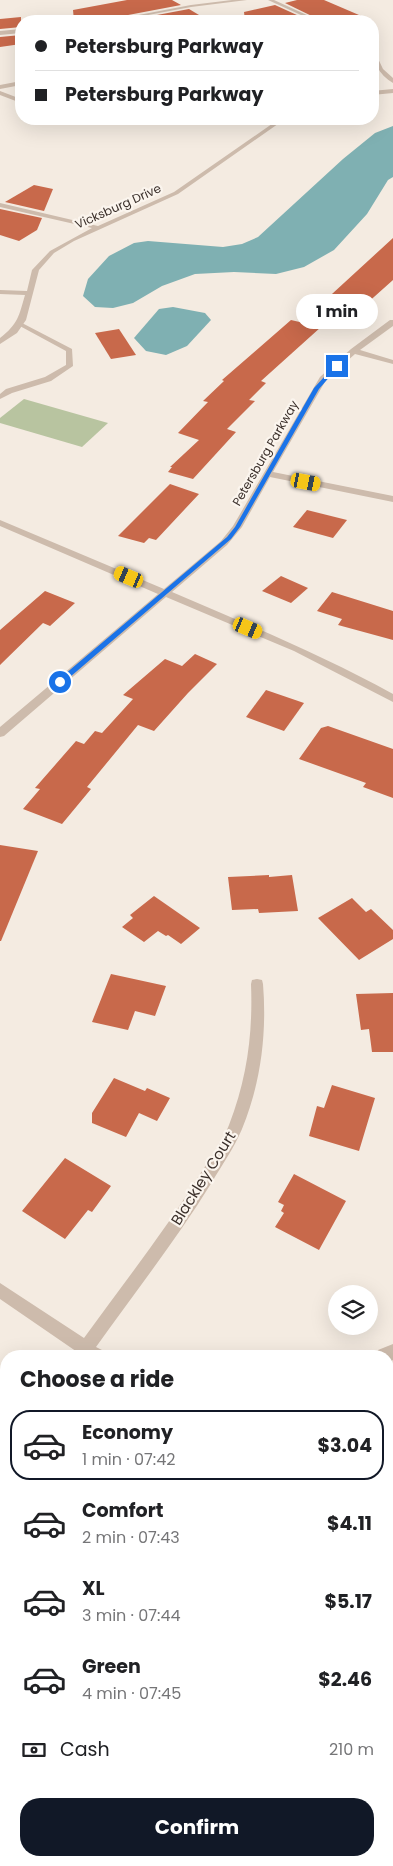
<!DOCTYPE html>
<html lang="en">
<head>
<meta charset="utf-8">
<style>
  body { margin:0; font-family:Poppins,sans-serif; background:#f6f6f6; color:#202124; height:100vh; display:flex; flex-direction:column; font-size:19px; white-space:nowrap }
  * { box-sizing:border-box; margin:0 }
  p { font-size:16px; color:#757577 }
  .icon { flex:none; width:28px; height:28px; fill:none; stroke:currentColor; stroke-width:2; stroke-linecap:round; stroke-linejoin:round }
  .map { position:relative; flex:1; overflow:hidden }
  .panel { position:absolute; left:0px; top:1350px; width:394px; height:516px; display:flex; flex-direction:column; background:#fff; border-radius:20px 20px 0 0; box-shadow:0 5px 20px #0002 }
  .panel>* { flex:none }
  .guide { position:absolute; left:15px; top:15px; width:364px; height:110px; border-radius:20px; box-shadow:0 5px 20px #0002; display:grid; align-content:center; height:110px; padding:0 20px; background:#fff }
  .buttons { position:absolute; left:328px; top:1285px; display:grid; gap:10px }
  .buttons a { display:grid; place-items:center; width:50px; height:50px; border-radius:50%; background:#fff; box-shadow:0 5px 20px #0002; font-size:25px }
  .end { position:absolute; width:22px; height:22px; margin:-11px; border:6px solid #1a73e8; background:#fff; box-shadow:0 0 0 2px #fff }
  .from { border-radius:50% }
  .bubble { position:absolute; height:35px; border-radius:18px; background:#fff; box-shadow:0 5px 20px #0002; font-size:16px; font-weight:700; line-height:35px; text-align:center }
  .car { position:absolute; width:15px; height:30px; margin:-15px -8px; border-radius:6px; box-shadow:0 0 4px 1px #0007; background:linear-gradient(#f5c518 24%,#345 0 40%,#f5c518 0 76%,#345 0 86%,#f5c518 0) }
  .guide b { display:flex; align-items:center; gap:18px; height:48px; font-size:19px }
  .guide b+b { border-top:1px solid #e0e0e0 }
  .guide i { width:12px; height:12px; background:#202124 }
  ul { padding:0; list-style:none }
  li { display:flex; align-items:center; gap:15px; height:70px; margin:0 10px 8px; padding:0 10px; border:2px solid transparent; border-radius:20px }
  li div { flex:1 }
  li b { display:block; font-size:19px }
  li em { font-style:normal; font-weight:700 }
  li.on { border-color:#111827 }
  li>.icon { width:45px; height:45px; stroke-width:1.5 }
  h2 { padding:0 20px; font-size:22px; line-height:60px }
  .pay { display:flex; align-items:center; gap:12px; height:55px; padding:0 20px; font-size:19px }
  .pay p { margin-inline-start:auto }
  .primary-button { display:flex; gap:10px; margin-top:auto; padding:10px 20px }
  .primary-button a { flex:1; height:58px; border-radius:20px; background:#111827; color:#fff; font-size:20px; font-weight:700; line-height:58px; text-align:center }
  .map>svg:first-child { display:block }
  .green { fill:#b8c4a0 }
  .water { fill:#7fb0b2 }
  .building { fill:#c8694b }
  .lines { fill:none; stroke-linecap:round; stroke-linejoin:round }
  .service { fill:#cdbbac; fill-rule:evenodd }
  .minor { fill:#cdbbac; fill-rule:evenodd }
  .route { fill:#1a73e8 }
  .labels { text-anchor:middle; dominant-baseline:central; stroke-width:4.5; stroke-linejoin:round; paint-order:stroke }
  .far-street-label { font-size:12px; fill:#3b302b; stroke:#fbf5ee }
  .street-label { font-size:15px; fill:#3b302b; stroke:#fbf5ee }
</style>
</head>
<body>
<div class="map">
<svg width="393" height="1866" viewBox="0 0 393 1866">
  <rect width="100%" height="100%" fill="#f4ebe1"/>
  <g class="green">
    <path d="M24 399 108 423 82 447 0 423V418Z"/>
    <path d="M0 1777 6 1780V1860H157L169 1866H0Z"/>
  </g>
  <g class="water">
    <path d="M393 126V177L388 180 367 214 334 250 304 267 276 274 234 272 195 274 162 286 133 303 113 308 95 307 83 296 88 279 109 256 134 243 148 241 223 247 242 244 258 237 343 159 375 133Z"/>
    <path d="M173 307 205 313 211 320 187 346 166 355 146 351 134 338 159 309Z"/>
  </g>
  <g class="building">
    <path d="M127 0H172L181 5 107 19 105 21H74L73 10Z"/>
    <path d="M297 0H324L373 21H322L285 3Z"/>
    <path d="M275 5 310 21H245L244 12Z"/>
    <path d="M189 9 209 21H125Z"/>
    <path d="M21 17V27L0 29V19Z"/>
    <path d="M21 35V44L0 47V37Z"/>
    <path d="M34 185 53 189 44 211 5 202Z"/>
    <path d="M0 209 42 218 37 230 19 241 0 235Z"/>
    <path d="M393 238V280L365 305 356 303 337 323 308 316Z"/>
    <path d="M291 320 321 327 261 381 266 383 249 400 255 401 227 429 236 432 193 479 168 472 172 467H170L199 440 178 433 208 402 203 401 224 381 222 380Z"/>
    <path d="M119 329 136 355 111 359 95 333Z"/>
    <path d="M170 484 199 494 156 540 149 538 144 543 118 536Z"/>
    <path d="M307 510 347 520 333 538 293 527Z"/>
    <path d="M281 576 308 588 291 603 262 591Z"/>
    <path d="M45 591 75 603 50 626 43 623 0 665V630Z"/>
    <path d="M332 592 393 611V640L338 625 342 619 317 611Z"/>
    <path d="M195 654 217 664 188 693 154 731 138 725 87 787 91 789 62 824 23 809 40 789 35 788 76 741 84 744 95 731 102 733 133 699 123 695 165 659 182 666Z"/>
    <path d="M266 690 304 703 284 731 246 717Z"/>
    <path d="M328 726 393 749V798L363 787 366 783 299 759 321 728Z"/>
    <path d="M0 845 38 851 1 941H0Z"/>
    <path d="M269 875V877L292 875 298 911 259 913 258 909 232 910 228 877Z"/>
    <path d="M154 896 200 928 181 944 168 935 166 936 158 931 144 942 122 927 133 918 130 915Z"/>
    <path d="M352 898 366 912 371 909 393 930V939L359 960 318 918Z"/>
    <path d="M111 974 166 986 155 1016 135 1011 128 1030 92 1022Z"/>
    <path d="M393 993V1052H372L369 1029 361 1030 356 994Z"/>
    <path d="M114 1078 145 1091 147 1088 170 1098 157 1121 139 1113 126 1137 92 1123V1113Z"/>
    <path d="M332 1085 375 1098 359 1151 309 1136 317 1106 324 1108Z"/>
    <path d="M65 1158 111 1186 92 1212 88 1210 65 1239 22 1211Z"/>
    <path d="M294 1174 346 1201 319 1250 275 1227 284 1213 281 1211 284 1205 278 1202Z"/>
  </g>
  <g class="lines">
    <path class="service" d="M18 323H22L72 349 73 366 51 381 12 393 0 399V394L6 389 45 377 66 365V351L18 325Z"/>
    <g class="minor">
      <path d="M232 0H247L191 7 116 21H107L191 5Z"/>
      <path d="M268 0H274L320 21H314Z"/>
      <path d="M21 29V33L0 35V31Z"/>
      <path d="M372 46 383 69 393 78V83C379 75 372 61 372 46Z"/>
      <path d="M21 81V85L0 89V85Z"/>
      <path d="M393 89V93L372 95V91Z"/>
      <path d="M0 91 21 99V103L0 95Z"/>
      <path d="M62 119H69L77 123 72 124Z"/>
      <path d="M279 119H285L178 194 74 241 54 253 39 270 26 320 17 333 0 344V338C18 324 19 316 25 295L0 294V290L27 291 32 270 50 251 92 228 0 207V203L98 226 174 192Z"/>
      <path d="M390 320H393V326L360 350 393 360V364L355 354 326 380 273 472 393 496V502L270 477 242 527 227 545 172 592C247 624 322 655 393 694V702L294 651 166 597 4 736 0 737V727L158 594 0 526V520L164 589 221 541 233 526 320 377 351 349Z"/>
      <path d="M257 979 262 980 263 984C267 1033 261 1083 242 1129 234 1148 222 1165 212 1182 177 1239 135 1292 96 1347L102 1350 104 1356H83L0 1299V1283L84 1338C123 1284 165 1231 200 1174 210 1159 222 1143 229 1125 247 1079 253 1033 251 984L252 980Z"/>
      <path d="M393 1344V1360L388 1363V1356H376L378 1350Z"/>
    </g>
  </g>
  <path class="route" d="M335 365 339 366 319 389 240 527 231 539 63 683H58V680L227 537 235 527 314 388Z"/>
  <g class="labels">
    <g class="far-street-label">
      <text transform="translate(118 206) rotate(-24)">Vicksburg Drive</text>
      <text transform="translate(265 453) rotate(-60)">Petersburg Parkway</text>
    </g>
    <g class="street-label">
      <text transform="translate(203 1178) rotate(-58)">Blackley Court</text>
    </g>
  </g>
</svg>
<div class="buttons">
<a><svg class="icon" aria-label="layers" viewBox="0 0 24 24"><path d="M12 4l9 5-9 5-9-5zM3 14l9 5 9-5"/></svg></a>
</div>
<i class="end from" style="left:60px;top:682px"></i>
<i class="end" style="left:337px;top:366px"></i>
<div class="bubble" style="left:296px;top:294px;width:82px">1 min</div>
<i class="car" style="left:306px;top:482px;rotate:101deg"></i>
<i class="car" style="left:129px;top:577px;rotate:293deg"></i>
<i class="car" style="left:248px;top:628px;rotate:113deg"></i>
<div class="guide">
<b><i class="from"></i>Petersburg Parkway</b>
<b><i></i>Petersburg Parkway</b>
</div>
<section class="panel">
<h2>Choose a ride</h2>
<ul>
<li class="on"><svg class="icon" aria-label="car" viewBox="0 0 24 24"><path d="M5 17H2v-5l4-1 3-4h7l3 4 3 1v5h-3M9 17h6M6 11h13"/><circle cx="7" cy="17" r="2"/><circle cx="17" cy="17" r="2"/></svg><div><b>Economy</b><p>1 min · 07:42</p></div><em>$3.04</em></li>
<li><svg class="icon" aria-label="car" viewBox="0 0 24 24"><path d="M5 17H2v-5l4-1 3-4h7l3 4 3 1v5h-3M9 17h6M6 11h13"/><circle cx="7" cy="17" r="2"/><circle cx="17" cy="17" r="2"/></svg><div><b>Comfort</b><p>2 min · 07:43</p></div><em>$4.11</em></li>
<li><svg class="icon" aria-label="car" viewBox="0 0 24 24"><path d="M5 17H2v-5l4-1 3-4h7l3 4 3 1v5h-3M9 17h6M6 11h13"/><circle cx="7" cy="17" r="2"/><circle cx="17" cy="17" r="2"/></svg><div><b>XL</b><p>3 min · 07:44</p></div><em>$5.17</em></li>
<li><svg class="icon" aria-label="car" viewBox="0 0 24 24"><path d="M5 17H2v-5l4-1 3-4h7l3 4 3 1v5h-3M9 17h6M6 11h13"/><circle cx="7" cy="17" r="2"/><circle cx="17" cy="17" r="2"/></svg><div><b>Green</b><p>4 min · 07:45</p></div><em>$2.46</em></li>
</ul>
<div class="pay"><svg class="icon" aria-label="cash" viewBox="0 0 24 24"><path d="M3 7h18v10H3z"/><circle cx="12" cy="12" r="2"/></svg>Cash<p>210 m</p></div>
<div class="primary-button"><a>Confirm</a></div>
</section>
</div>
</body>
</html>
